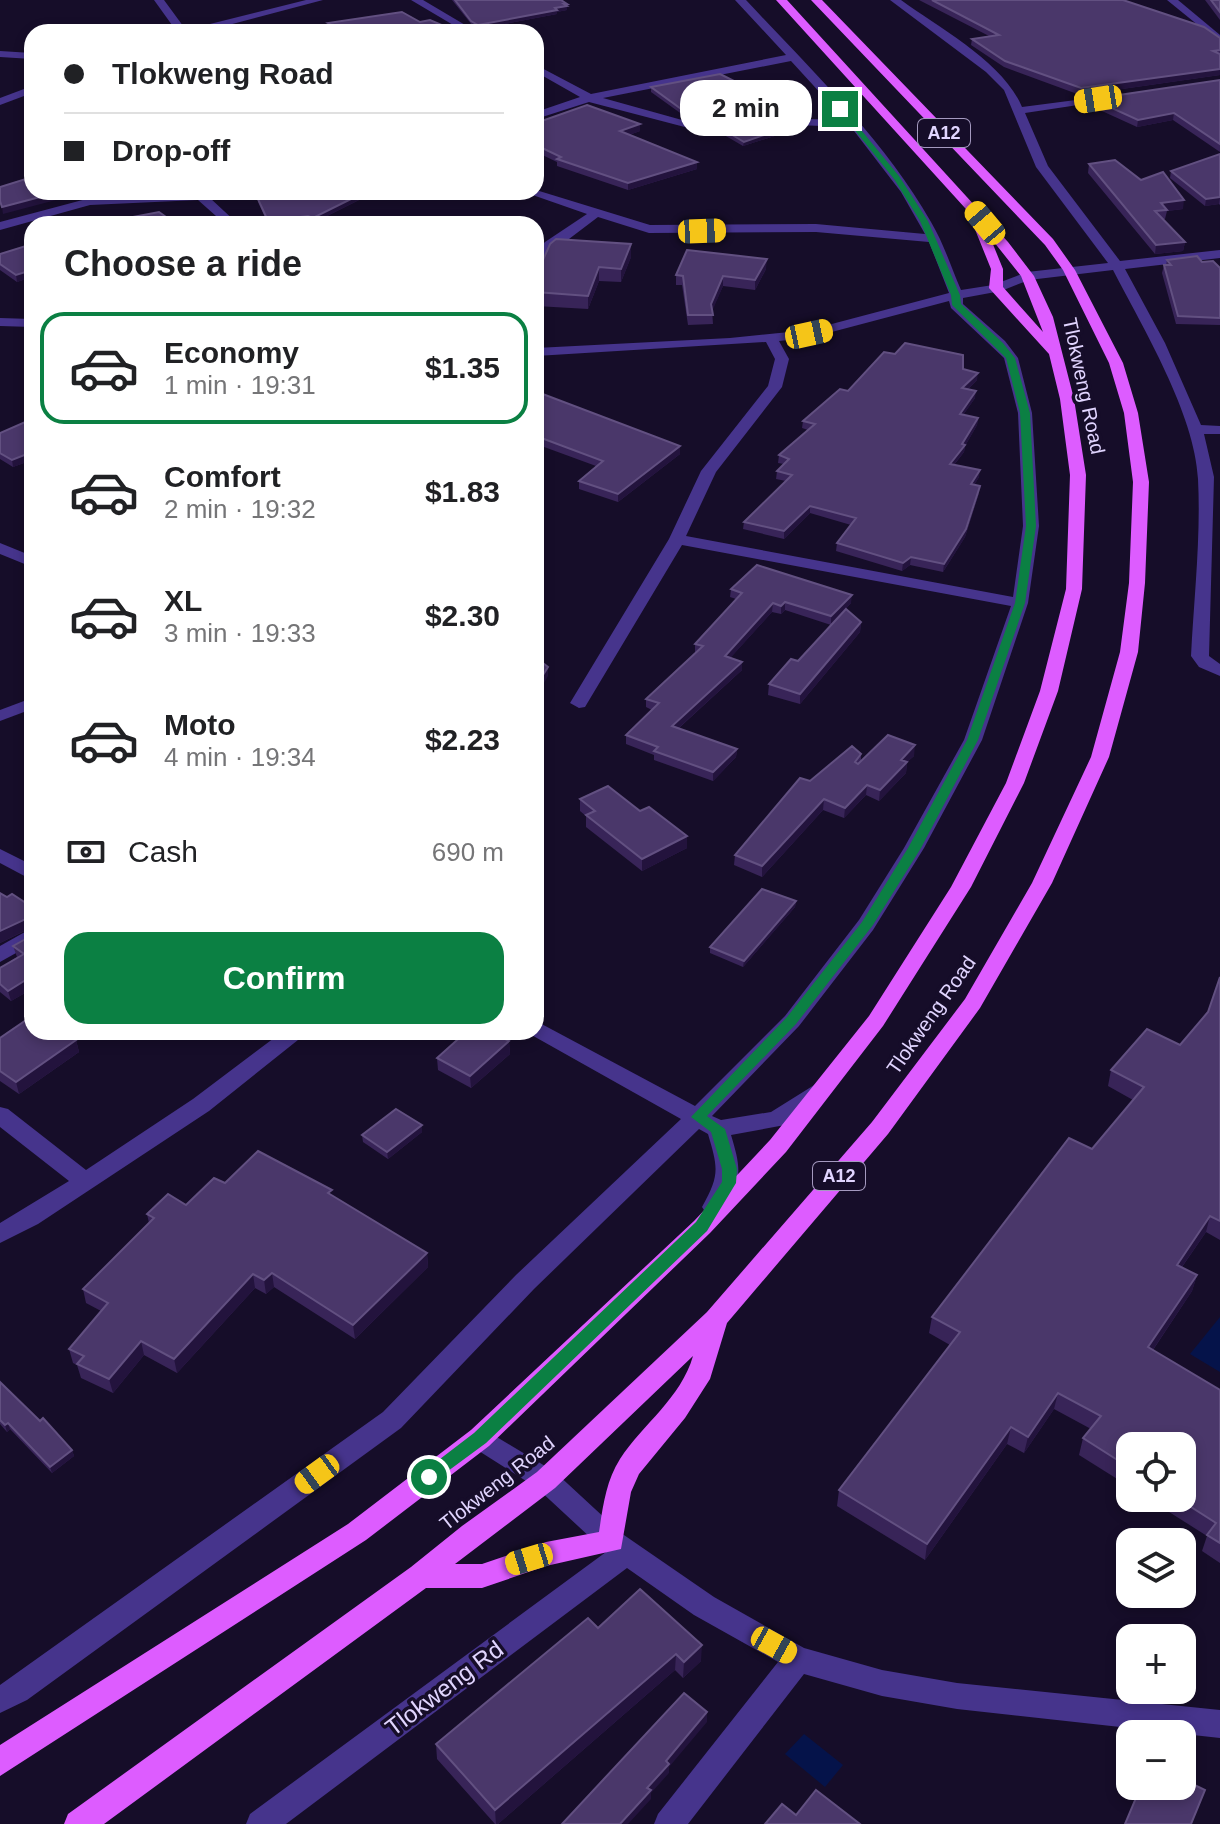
<!DOCTYPE html>
<html lang="en">
<head>
<meta charset="utf-8">
<style>
  body { margin:0; font-family:Arial,sans-serif; background:#f2f2f2; color:#202124; height:100vh; display:flex; flex-direction:column; font-size:30px; white-space:nowrap }
  * { box-sizing:border-box; margin:0 }
  p { font-size:26px; color:#757577 }
  .icon { flex:none; width:44px; height:44px; fill:none; stroke:currentColor; stroke-width:2; stroke-linecap:round; stroke-linejoin:round }
  .map { position:relative; flex:1; overflow:hidden }
  .details { position:absolute; left:24px; top:216px; width:520px; height:824px; display:flex; flex-direction:column; background:#fff; border-radius:24px; box-shadow:0 4px 12px #0003 }
  .details>* { flex:none }
  .top-card { position:absolute; left:24px; top:24px; width:520px; height:176px; border-radius:24px; box-shadow:0 4px 12px #0003; display:grid; align-content:center; height:176px; padding:0 40px; background:#fff }
  .tools { position:absolute; left:1116px; top:1432px; display:grid; gap:16px }
  .tools a { display:grid; place-items:center; width:80px; height:80px; border-radius:16px; background:#fff; box-shadow:0 4px 12px #0003; font-size:40px }
  .end { position:absolute; width:36px; height:36px; margin:-18px; border:10px solid #0b8043; background:#fff; box-shadow:0 0 0 4px #fff }
  .from { border-radius:50% }
  .bubble { position:absolute; height:56px; border-radius:24px; background:#fff; box-shadow:0 4px 12px #0003; font-size:26px; font-weight:600; line-height:56px; text-align:center }
  .car { position:absolute; width:24px; height:48px; margin:-24px -12px; border-radius:10px; box-shadow:0 0 6px 2px #0007; background:linear-gradient(#f5c518 24%,#345 0 40%,#f5c518 0 76%,#345 0 86%,#f5c518 0) }
  .top-card b { display:flex; align-items:center; gap:28px; height:76px; font-size:30px }
  .top-card b+b { border-top:2px solid #e0e0e0 }
  .top-card i { width:20px; height:20px; background:#202124 }
  ul { padding:0; list-style:none }
  li { display:flex; align-items:center; gap:24px; height:112px; margin:0 16px 12px; padding:0 24px; border:4px solid transparent; border-radius:24px }
  li div { flex:1 }
  li b { display:block; font-size:30px }
  li em { font-style:normal; font-weight:600 }
  li.active { border-color:#0b8043 }
  li>.icon { width:72px; height:72px; stroke-width:1.5 }
  h2 { padding:0 40px; font-size:36px; line-height:96px }
  .pay { display:flex; align-items:center; gap:20px; height:88px; padding:0 40px; font-size:30px }
  .pay p { margin-inline-start:auto }
  .button { display:flex; gap:16px; margin-top:auto; padding:16px 40px }
  .button a { flex:1; height:92px; border-radius:24px; background:#0b8043; color:#fff; font-size:32px; font-weight:600; line-height:92px; text-align:center }
  .map>svg:first-child { display:block }
  .water { fill:#05134a }
  .lines { fill:none; stroke-linecap:round; stroke-linejoin:round }
  .street { fill:#46348c; fill-rule:evenodd }
  .primary { fill:#dd5cff; fill-rule:evenodd }
  .wall { fill:#382458 }
  .shaded-wall { fill:#23133d }
  .building { fill:#4a376a; stroke:#625081; stroke-width:2 }
  .route { fill:#0b8043 }
  .labels { text-anchor:middle; dominant-baseline:central; stroke-width:7; stroke-linejoin:round; paint-order:stroke }
  .shield { fill:#160d29; stroke:#a499bf; stroke-width:2 }
  .shield-label { font-size:18px; font-weight:bold; fill:#e1d5ff }
  .street-label { font-size:20px; fill:#e1d5ff; stroke:#160d29 }
  .near-street-label { font-size:24px; fill:#e1d5ff; stroke:#160d29 }
</style>
</head>
<body>
<div class="map">
<svg width="1220" height="1824" viewBox="0 0 1220 1824">
  <rect width="100%" height="100%" fill="#160d29"/>
  <g class="water">
    <path d="M1220 1317V1372L1190 1354Z"/>
    <path d="M804 1734 843 1765 825 1787 785 1754Z"/>
  </g>
  <g class="lines">
    <g class="street">
      <path d="M154 0H164L186 30 306 0H323L202 32H177Z"/>
      <path d="M411 0H423L477 32H465Z"/>
      <path d="M735 0H746C811 70 883 138 931 222 944 244 951 267 961 290L993 285 1027 272 1108 263 1036 167 1004 90 986 72 890 0H901C941 29 1003 62 1022 107L1122 94V98L1118 99 1025 113 1048 166 1120 261 1220 250V258L1125 269 1165 343 1201 425 1220 426V434H1204L1214 477 1209 656 1220 664V676L1199 667 1191 656C1194 598 1201 537 1198 479 1195 414 1143 328 1113 270L1029 280 1001 291 963 298V304L1005 341 1018 358 1032 413 1039 526 1028 603 982 740 924 848 873 930 799 1026 712 1116 721 1120 771 1112 819 1082 827 1084 830 1090 827 1096 785 1125 731 1135C742 1171 742 1180 722 1213L714 1216 706 1213 702 1207C720 1175 718 1168 708 1134L699 1129 534 1289 401 1428 27 1700 0 1713V1685L383 1412 516 1275 681 1119 528 1033 536 1032V1021L695 1106 785 1016 859 920 904 848 964 740 1011 606 682 545 585 707 579 708 570 703 669 539 701 471 768 386 775 359 766 342 536 356V348L730 338 809 330 949 293 929 242 816 232 649 233 598 217 536 264V252L545 242 587 214 524 192 536 190 650 225 816 224 925 234 901 192 851 127 766 124 700 131 589 102 536 119V112L580 97 536 72V65L591 94 786 55ZM791 61 845 120 766 118 700 125 603 98ZM949 301 951 308 1004 358 1018 413 1023 526 1013 597 686 536 716 472 782 387 789 359 779 341 809 338Z"/>
      <path d="M1167 0H1178L1220 35V43Z"/>
      <path d="M0 51 32 53V59L0 57Z"/>
      <path d="M32 86V93L0 105V98Z"/>
      <path d="M205 192H227L210 198 238 224H225L198 200 90 205 0 230V222L90 198Z"/>
      <path d="M0 318 32 319V327L0 326Z"/>
      <path d="M0 543 32 556V567L0 554Z"/>
      <path d="M32 698V709L0 721V710Z"/>
      <path d="M0 849 32 865V880L0 863Z"/>
      <path d="M32 928V944L0 962V946Z"/>
      <path d="M282 1032H308L209 1111 38 1224 0 1243V1223L69 1181 0 1127V1107L8 1109 86 1170 193 1099Z"/>
      <path d="M480 1427 555 1472 621 1533 714 1597 804 1648 882 1670 957 1683 1220 1710V1738L957 1709 882 1696 804 1674 688 1824H654L658 1814 778 1662 694 1615 627 1568 286 1824H246L250 1814 606 1552 537 1488 471 1446 467 1438 471 1430Z"/>
    </g>
    <g class="primary">
      <path d="M776 0H787L1008 242 1034 276 1053 317 1074 399 1086 475 1082 589 1058 691 1024 783 971 887 883 1026 786 1152 710 1233 489 1446 366 1540 0 1776V1745L348 1524 471 1430 694 1221 770 1140 869 1016 951 887 1006 783 1040 691 1066 589 1070 475 1060 399 1049 354 989 288 991 269 972 222 975 219ZM990 237 1021 276 1043 332 1003 287V269Z"/>
      <path d="M811 0H822L1053 239 1075 270 1123 363 1138 413 1149 482 1145 583 1138 652 1109 757 1052 883 980 1008 888 1134 727 1323 710 1379 685 1418 639 1474 631 1492 621 1549 546 1566 482 1588H426L104 1824H64L68 1814 411 1567 462 1526 537 1472 707 1312 872 1122 965 999 1032 883 1091 757 1120 652 1129 583 1133 482 1124 413 1109 363 1063 270 1045 245ZM693 1356C681 1398 643 1424 620 1459 606 1481 603 1506 599 1532L546 1542 482 1564H455L555 1488Z"/>
    </g>
  </g>
  <g class="wall">
    <path d="M452 0H561L567 4V10L557 12V14L478 29 472 25Z"/>
    <path d="M919 0H1123L1220 38V75L1080 95 1004 67 971 45 972 39 989 36Z"/>
    <path d="M1205 0H1220V20Z"/>
    <path d="M420 22 458 32H335L329 28 328 23Z"/>
    <path d="M1220 80V152L1173 120 1137 127 1091 106 1092 99Z"/>
    <path d="M651 87 774 105 742 112 743 117 701 122 687 114 683 115 651 92Z"/>
    <path d="M536 123 640 131 629 135 697 162V169L628 190 557 166V162L536 152Z"/>
    <path d="M719 127 781 134 743 146 719 132Z"/>
    <path d="M1220 154V205L1219 204 1205 206 1170 178 1171 171Z"/>
    <path d="M1089 164 1141 180 1183 209 1167 211 1165 219H1163L1185 242 1183 251 1155 254 1088 173Z"/>
    <path d="M280 192H375L313 223 308 221 284 224H268L258 202 257 197Z"/>
    <path d="M32 244V277L17 282 0 270V254Z"/>
    <path d="M631 257 621 282 599 281 588 309 536 306V276Z"/>
    <path d="M1167 260 1202 262 1220 268V325L1176 324 1162 273 1164 265H1166Z"/>
    <path d="M766 269 755 290 723 286 712 310 713 324 688 325 682 285H676V275Z"/>
    <path d="M963 369 977 380 968 389 975 398 963 415 978 418 977 425 965 446 964 452 954 465 979 477 974 485 979 493 965 537 943 572 910 565 902 571 836 551 837 543 851 525 810 513 784 539 743 529 744 522 786 481 776 479 777 471 784 464 778 463 779 455 808 430 802 428 803 421 848 391Z"/>
    <path d="M536 395 680 446V454L618 502 579 489V481L596 466 536 444Z"/>
    <path d="M32 419V460L13 467 0 459V433Z"/>
    <path d="M731 589 851 603 831 625 785 610 781 614 772 612 730 658 742 670 679 728 737 749 736 757 713 781 654 760V755L626 744V735L652 710 646 707V699L697 653 695 652V644L736 599 730 597Z"/>
    <path d="M861 622 860 632 800 704 768 695 769 684 798 661Z"/>
    <path d="M861 754V761L914 756 907 762 906 773 879 801 866 795 844 818 823 810 762 877 734 865 735 855 810 781Z"/>
    <path d="M580 799 640 811 687 848 642 871 586 827V816L580 811Z"/>
    <path d="M7 897 32 907V989L11 1001 0 992V968L17 957 13 946 31 936V928L0 943Z"/>
    <path d="M796 901 795 907 743 967 710 953V947Z"/>
    <path d="M1220 977V1240L1206 1232 1182 1267 1197 1275 1192 1291 1153 1350 1220 1390V1563L1202 1551 1207 1536 1147 1498H1182L1130 1446V1487L1079 1455 1083 1438 1091 1429 1054 1409 1024 1453 1007 1444 925 1560 837 1506 839 1490 950 1345 929 1333 932 1317 1092 1149 1133 1100 1108 1086 1111 1070 1180 1045 1208 1012Z"/>
    <path d="M0 1038 76 1040 79 1052 19 1094 0 1081Z"/>
    <path d="M509 1041 510 1054 471 1088 438 1070 437 1058Z"/>
    <path d="M422 1125V1132L388 1159 363 1142 362 1135Z"/>
    <path d="M225 1183 333 1196 427 1253 428 1267 355 1339 274 1287 266 1294 255 1288 177 1373 144 1355 113 1393 81 1378 77 1365 73 1363 69 1349 101 1311 86 1303 83 1289 149 1223 147 1214 186 1205Z"/>
    <path d="M0 1382 40 1421 72 1450 74 1456 52 1473 10 1429 7 1432 0 1424Z"/>
    <path d="M598 1628 701 1661 683 1678 675 1670 498 1824H495L437 1759 436 1744Z"/>
  </g>
  <g class="shaded-wall">
    <path d="M567 4V10L557 12V14L478 29V25L555 8Z"/>
    <path d="M1220 69V75L1080 95 1081 88Z"/>
    <path d="M774 101V105L739 113H743V117L701 122V117Z"/>
    <path d="M1174 113 1173 120 1137 127 1138 120Z"/>
    <path d="M640 124V131L620 138V131Z"/>
    <path d="M781 129V134L743 146 744 142Z"/>
    <path d="M697 162V169L628 190V183Z"/>
    <path d="M59 192H86L3 214 2 207Z"/>
    <path d="M365 192H375L313 223V218Z"/>
    <path d="M1220 197 1219 204 1205 206 1206 199Z"/>
    <path d="M1184 200 1183 209 1167 211 1161 203Z"/>
    <path d="M308 216V221L284 224H269L268 221Z"/>
    <path d="M1185 242 1183 251 1155 254 1156 245Z"/>
    <path d="M631 244V257L621 282V269Z"/>
    <path d="M767 259 766 269 755 290V280Z"/>
    <path d="M599 267V281L588 309V296Z"/>
    <path d="M32 270V277L17 282 16 275Z"/>
    <path d="M723 276V286L711 314V304Z"/>
    <path d="M978 373 977 380 961 395 962 388Z"/>
    <path d="M976 391 975 398 959 421 960 414Z"/>
    <path d="M978 418 977 425 965 446 964 452 949 471 950 464Z"/>
    <path d="M680 446V454L618 502V494Z"/>
    <path d="M32 452V460L13 467 12 460Z"/>
    <path d="M980 470 979 477 970 492 971 484Z"/>
    <path d="M980 486 979 493 965 537 943 572 944 564Z"/>
    <path d="M810 506V513L784 539V531Z"/>
    <path d="M911 557 910 565 902 571 903 563Z"/>
    <path d="M852 595 851 603 831 625V616Z"/>
    <path d="M785 602V610L781 614V606Z"/>
    <path d="M773 603 772 612 724 665 725 656Z"/>
    <path d="M861 622 860 632 800 704V694Z"/>
    <path d="M742 662V670L672 734V726Z"/>
    <path d="M548 667V676L536 697V686Z"/>
    <path d="M915 745 914 756 907 762 906 773 879 801 880 790 901 760Z"/>
    <path d="M737 749 736 757 713 781V772Z"/>
    <path d="M867 785 866 795 844 818 845 808Z"/>
    <path d="M824 799 823 810 762 877V866Z"/>
    <path d="M687 836V848L642 871V859Z"/>
    <path d="M796 901 795 907 743 967 744 961Z"/>
    <path d="M32 916V927L0 943V931Z"/>
    <path d="M32 976V989L11 1001 8 991Z"/>
    <path d="M76 1040 79 1052 19 1094 16 1082Z"/>
    <path d="M509 1041 510 1054 471 1088 470 1076Z"/>
    <path d="M422 1125V1132L388 1159 387 1152Z"/>
    <path d="M1210 1216 1206 1232 1172 1281 1177 1265Z"/>
    <path d="M427 1253 428 1267 355 1339 353 1325Z"/>
    <path d="M272 1273 274 1287 266 1294 264 1280Z"/>
    <path d="M253 1274 255 1288 177 1373 174 1359Z"/>
    <path d="M1197 1275 1192 1291 1144 1363 1148 1347Z"/>
    <path d="M141 1341 144 1355 113 1393 109 1379Z"/>
    <path d="M1058 1393 1054 1409 1024 1453 1028 1437Z"/>
    <path d="M8 1423 10 1429 7 1432 5 1425Z"/>
    <path d="M1011 1427 1007 1444 925 1560 927 1544Z"/>
    <path d="M72 1450 74 1456 52 1473 50 1467Z"/>
    <path d="M702 1645 701 1661 683 1678 684 1662Z"/>
    <path d="M676 1654 675 1670 498 1824H496L495 1810Z"/>
    <path d="M707 1712V1722L669 1767V1773L651 1793V1799L628 1824H620L666 1761Z"/>
  </g>
  <g class="building">
    <path d="M455 0H561L567 4H564L567 6 555 8 557 10 478 25 471 21Z"/>
    <path d="M932 0H1123L1204 27 1220 38V50L1213 51 1220 54V69L1081 88 1005 61 972 39 999 35Z"/>
    <path d="M1211 0H1220V12Z"/>
    <path d="M402 12 420 22 430 20 458 32H343L328 23Z"/>
    <path d="M218 26 227 32H217L214 27Z"/>
    <path d="M720 74 774 101 735 110 743 113 701 117 688 109 684 111 651 87Z"/>
    <path d="M1220 80V144L1174 113 1138 120 1092 99Z"/>
    <path d="M587 105 640 124 620 131 697 162 628 183 557 159 561 157 536 145V123Z"/>
    <path d="M766 122 781 129 744 142 719 127Z"/>
    <path d="M1220 154V197L1206 199 1171 171Z"/>
    <path d="M1115 160 1141 180 1163 172 1184 200 1161 203 1167 210 1155 211 1185 242 1156 245 1089 164Z"/>
    <path d="M32 177V192H59L2 207 0 201V187Z"/>
    <path d="M280 192H365L313 218 308 216 268 221 257 197Z"/>
    <path d="M159 212 176 224H109L107 222Z"/>
    <path d="M556 239 631 244 621 269 599 267 588 296 536 292V276L550 244Z"/>
    <path d="M32 244V270L16 275 0 264V254Z"/>
    <path d="M687 250 767 259 755 280 723 276 711 304 713 315H688L683 276 676 275Z"/>
    <path d="M1197 256 1202 262 1213 261 1220 268V318L1178 316 1164 265H1171L1167 260Z"/>
    <path d="M905 343 963 355V369L978 373 962 388 976 391 960 414 978 418 962 444 965 445 950 464 980 470 971 484 980 486 966 529 944 564 911 557 903 563 837 543 856 518 810 506 784 531 744 522 792 475 777 471 789 459 779 455 815 424 803 421 840 389 848 391 884 352 895 354Z"/>
    <path d="M540 393 680 446 618 494 579 481 603 461 536 436V395Z"/>
    <path d="M32 419V452L12 460 0 453V433Z"/>
    <path d="M757 565 852 595 831 616 785 602 781 606 773 603 725 656 742 662 672 726 737 749 713 772 654 751 658 747 626 735 659 703 646 699 703 646 695 644 742 593 731 589Z"/>
    <path d="M846 609 861 622 800 694 769 684 791 659 798 661Z"/>
    <path d="M539 660 548 667 536 686V663Z"/>
    <path d="M888 735 915 745 901 760 907 762 880 790 867 785 845 808 824 799 762 866 735 855 800 778 810 781 852 746 861 754 855 762 858 764Z"/>
    <path d="M608 786 640 811 649 807 687 836 642 859 586 815 595 811 580 799Z"/>
    <path d="M762 889 796 901 744 961 710 947Z"/>
    <path d="M0 893 7 897 12 894 32 907V976L8 991 0 984V968L24 954 13 946 31 936 32 916 0 931Z"/>
    <path d="M1220 977V1221L1210 1216 1177 1265 1197 1275 1148 1347 1220 1390V1543L1207 1535 1216 1523 1177 1498H1182V1446H1130V1468L1083 1438 1101 1416 1058 1393 1028 1437 1011 1427 927 1544 839 1490 960 1332 932 1317 1069 1138 1092 1149 1144 1087 1111 1070 1147 1029 1180 1045 1208 1012Z"/>
    <path d="M32 1016V1032H64L76 1040 16 1082 0 1071V1038Z"/>
    <path d="M466 1032H492L509 1041 470 1076 437 1058Z"/>
    <path d="M396 1109 422 1125 387 1152 362 1135Z"/>
    <path d="M258 1151 332 1190 328 1193 427 1253 353 1325 272 1273 264 1280 253 1274 174 1359 141 1341 109 1379 77 1364 84 1356 69 1349 108 1303 83 1289 154 1218 147 1214 168 1194 186 1205 214 1178 225 1183Z"/>
    <path d="M0 1382 40 1421 43 1418 72 1450 50 1467 8 1423 5 1425 0 1420Z"/>
    <path d="M640 1589 702 1645 684 1662 676 1654 495 1810 436 1744 588 1618 598 1628Z"/>
    <path d="M684 1693 707 1712 666 1761 669 1764 647 1788 651 1790 620 1824H562Z"/>
    <path d="M1182 1779 1205 1790 1191 1824H1125L1141 1786H1182Z"/>
    <path d="M816 1790 860 1824H765L782 1804 796 1815Z"/>
  </g>
  <path class="route" d="M837 108H843L899 176 928 221 960 295 961 304 1003 343 1015 358 1030 413 1036 526 1025 603 978 740 921 848 873 925 796 1024 707 1116 725 1129 737 1169 736 1183 707 1231 486 1443 429 1485 423 1482 421 1477 423 1472 474 1433 696 1222 722 1182V1169L711 1132 691 1117 787 1017 862 922 908 848 967 740 1015 603 1026 526 1020 413 1006 358 952 305 951 295 920 221 894 179Z"/>
  <g class="labels">
    <g class="shield">
      <rect x="918" y="119" width="52" height="28" rx="6"/>
      <rect x="813" y="1162" width="52" height="28" rx="6"/>
    </g>
    <g class="shield-label">
      <text x="944" y="133">A12</text>
      <text x="839" y="1176">A12</text>
    </g>
    <g class="street-label">
      <text transform="translate(1084 386) rotate(78)">Tlokweng Road</text>
      <text transform="translate(931 1015) rotate(-55)">Tlokweng Road</text>
      <text transform="translate(497 1483) rotate(-38)">Tlokweng Road</text>
    </g>
    <g class="near-street-label">
      <text transform="translate(444 1688) rotate(-37)">Tlokweng Rd</text>
    </g>
  </g>
</svg>
<div class="tools">
<a><svg class="icon" aria-label="locate" viewBox="0 0 24 24"><circle cx="12" cy="12" r="6"/><path d="M12 2v4M12 18v4M2 12h4M18 12h4"/></svg></a>
<a><svg class="icon" aria-label="layers" viewBox="0 0 24 24"><path d="M12 4l9 5-9 5-9-5zM3 14l9 5 9-5"/></svg></a>
<a>+</a>
<a>−</a>
</div>
<i class="end from" style="left:429px;top:1477px"></i>
<i class="end" style="left:840px;top:109px"></i>
<div class="bubble" style="left:680px;top:80px;width:132px">2 min</div>
<i class="car" style="left:1098px;top:99px;rotate:261deg"></i>
<i class="car" style="left:985px;top:223px;rotate:320deg"></i>
<i class="car" style="left:702px;top:231px;rotate:88deg"></i>
<i class="car" style="left:809px;top:334px;rotate:78deg"></i>
<i class="car" style="left:317px;top:1474px;rotate:234deg"></i>
<i class="car" style="left:529px;top:1559px;rotate:253deg"></i>
<i class="car" style="left:774px;top:1645px;rotate:119deg"></i>
<div class="top-card">
<b><i class="from"></i>Tlokweng Road</b>
<b><i></i>Drop-off</b>
</div>
<section class="details">
<h2>Choose a ride</h2>
<ul>
<li class="active"><svg class="icon" aria-label="car" viewBox="0 0 24 24"><path d="M5 17H2v-5l4-1 3-4h7l3 4 3 1v5h-3M9 17h6M6 11h13"/><circle cx="7" cy="17" r="2"/><circle cx="17" cy="17" r="2"/></svg><div><b>Economy</b><p>1 min · 19:31</p></div><em>$1.35</em></li>
<li><svg class="icon" aria-label="car" viewBox="0 0 24 24"><path d="M5 17H2v-5l4-1 3-4h7l3 4 3 1v5h-3M9 17h6M6 11h13"/><circle cx="7" cy="17" r="2"/><circle cx="17" cy="17" r="2"/></svg><div><b>Comfort</b><p>2 min · 19:32</p></div><em>$1.83</em></li>
<li><svg class="icon" aria-label="car" viewBox="0 0 24 24"><path d="M5 17H2v-5l4-1 3-4h7l3 4 3 1v5h-3M9 17h6M6 11h13"/><circle cx="7" cy="17" r="2"/><circle cx="17" cy="17" r="2"/></svg><div><b>XL</b><p>3 min · 19:33</p></div><em>$2.30</em></li>
<li><svg class="icon" aria-label="car" viewBox="0 0 24 24"><path d="M5 17H2v-5l4-1 3-4h7l3 4 3 1v5h-3M9 17h6M6 11h13"/><circle cx="7" cy="17" r="2"/><circle cx="17" cy="17" r="2"/></svg><div><b>Moto</b><p>4 min · 19:34</p></div><em>$2.23</em></li>
</ul>
<div class="pay"><svg class="icon" aria-label="cash" viewBox="0 0 24 24"><path d="M3 7h18v10H3z"/><circle cx="12" cy="12" r="2"/></svg>Cash<p>690 m</p></div>
<div class="button"><a>Confirm</a></div>
</section>
</div>
</body>
</html>
